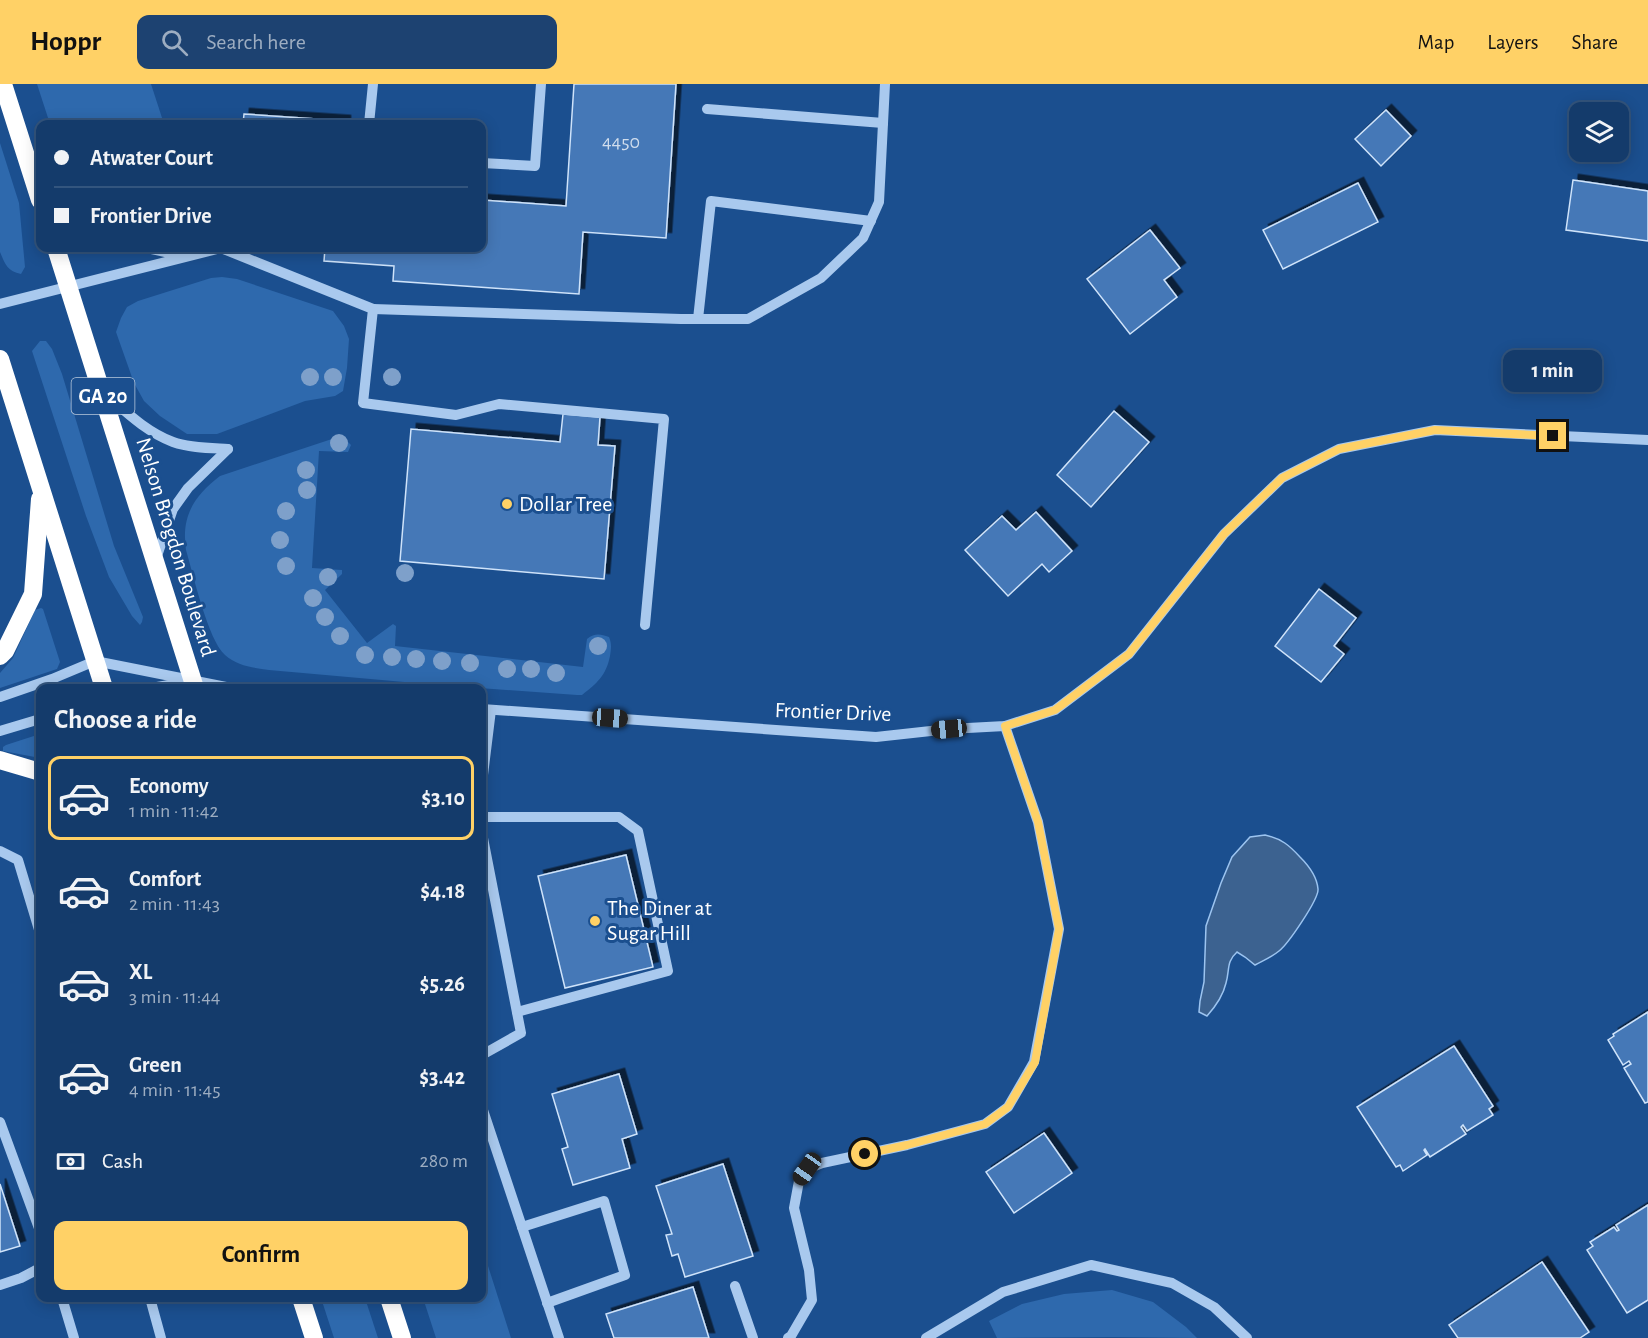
<!DOCTYPE html>
<html lang="en">
<head>
<meta charset="utf-8">
<style>
  body { margin:0; font-family:"Alegreya Sans",sans-serif; background:#1d4271; color:#f1f3f6; height:100vh; display:flex; flex-direction:column; font-size:22px; white-space:nowrap }
  * { box-sizing:border-box; margin:0 }
  p { font-size:20px; color:#9dadc1 }
  .icon { flex:none; width:33px; height:33px; fill:none; stroke:currentColor; stroke-width:2; stroke-linecap:round; stroke-linejoin:round }
  .map { position:relative; flex:1; overflow:hidden }
  .side { position:absolute; left:36px; top:600px; width:450px; height:618px; display:flex; flex-direction:column; background:#143b6b; border-radius:12px; box-shadow:0 3px 15px #0003,0 0 0 2px #33557e }
  .side>* { flex:none }
  .guide { position:absolute; left:36px; top:36px; width:450px; height:132px; border-radius:12px; box-shadow:0 3px 15px #0003,0 0 0 2px #33557e; display:grid; align-content:center; height:132px; padding:0 18px; background:#143b6b }
  .fabs { position:absolute; left:1569px; top:18px; display:grid; gap:12px }
  .fabs a { display:grid; place-items:center; width:60px; height:60px; border-radius:12px; background:#143b6b; box-shadow:0 3px 15px #0003,0 0 0 2px #33557e; font-size:30px }
  .end { position:absolute; width:27px; height:27px; margin:-14px; border:8px solid #ffd166; background:#111; box-shadow:0 0 0 3px #111 }
  .from { border-radius:50% }
  .bubble { position:absolute; height:42px; border-radius:12px; background:#143b6b; box-shadow:0 3px 15px #0003,0 0 0 2px #33557e; font-size:20px; font-weight:700; line-height:42px; text-align:center }
  .car { position:absolute; width:18px; height:36px; margin:-18px -9px; border-radius:8px; box-shadow:0 0 4px 2px #0007; background:linear-gradient(#222 24%,#8ab4d8 0 40%,#222 0 76%,#8ab4d8 0 86%,#222 0) }
  .guide b { display:flex; align-items:center; gap:21px; height:57px; font-size:22px }
  .guide b+b { border-top:2px solid #33557e }
  .guide i { width:15px; height:15px; background:#f1f3f6 }
  ul { padding:0; list-style:none }
  li { display:flex; align-items:center; gap:18px; height:84px; margin:0 12px 9px; padding:0 6px; border:3px solid transparent; border-radius:12px }
  li div { flex:1 }
  li b { display:block; font-size:22px }
  li em { font-style:normal; font-weight:700 }
  li.on { border-color:#ffd166 }
  li>.icon { width:54px; height:54px; stroke-width:1.5 }
  h2 { padding:0 18px; font-size:27px; line-height:72px }
  .pay { display:flex; align-items:center; gap:15px; height:66px; padding:0 18px; font-size:22px }
  .pay p { margin-inline-start:auto }
  .button { display:flex; gap:12px; margin-top:auto; padding:12px 18px }
  .button a { flex:1; height:69px; border-radius:12px; background:#ffd166; color:#111; font-size:24px; font-weight:700; line-height:69px; text-align:center }
  header { display:flex; align-items:center; gap:36px; box-sizing:border-box; height:84px; padding:0 30px; background:#ffd166; color:#111 }
  header strong { font-size:28px }
  nav { display:flex; gap:33px; margin-inline-start:auto; font-size:21px }
  .search { width:420px; height:54px; background:#1d4271; display:flex; align-items:center; gap:15px; box-sizing:border-box; padding:0 21px; border-radius:12px; color:#9dadc1; font-size:22px }
  .map>svg:first-child { display:block }
  .green { fill:#2e69ad }
  .water { fill:#3c6290; stroke:#9cc4f0; stroke-width:1.5 }
  .building { fill:#4478b7; stroke:#cfe3fa; stroke-width:1.5; filter:url(#shadow) }
  .lines { fill:none; stroke-linecap:round; stroke-linejoin:round }
  .minor { stroke:#a9c9ee; stroke-width:10 }
  .highway { stroke:#fff; stroke-width:18 }
  .tree { fill:#7ea0ca }
  .route { stroke:#ffd166; stroke-width:8 }
  .poi-dot { fill:#ffd166; stroke:#1b4f8f; stroke-width:2 }
  .labels { text-anchor:middle; dominant-baseline:central; stroke-width:6; stroke-linejoin:round; paint-order:stroke }
  .number-label { font-size:20px; fill:#d0dded }
  .shield { fill:#1b4f8f; stroke:#bbcadd; stroke-width:1.5 }
  .shield-label { font-size:21px; font-weight:bold; fill:#fff }
  .poi-label { font-size:22px; fill:#fff; stroke:#1b4f8f; text-anchor:start }
  .street-label { font-size:22px; fill:#fff; stroke:#1b4f8f }
</style>
</head>
<body>
<header>
<strong>Hoppr</strong>
<div class="search"><svg class="icon" aria-label="search" viewBox="0 0 24 24"><circle cx="10" cy="10" r="6"/><path d="M15 15l6 6"/></svg>Search here</div>
<nav><a>Map</a><a>Layers</a><a>Share</a></nav>
</header>
<div class="map">
<svg width="1648" height="1254" viewBox="0 0 1648 1254">
  <defs>
    <filter id="shadow"><feDropShadow dx="5.5" dy="-5.5" stdDeviation="0" flood-color="#0009"/></filter>
  </defs>
  <rect width="100%" height="100%" fill="#1b4f8f"/>
  <g class="green">
    <path d="M37 0H151L164 40H50Z"/>
    <path d="M0 59 19 119 25 183 21 190C7 187 5 180 0 168Z"/>
    <path d="M222 193 237 195 333 227 344 242 349 255 347 284 343 307 335 312 305 317 217 350H187L160 332 144 317 134 299 116 248 121 234 127 223 138 217 211 194Z"/>
    <path d="M40 257H46L52 265 62 290 114 462 143 533 142 538 140 541 132 532 109 493 86 432 32 267Z"/>
    <path d="M338 353H343L351 361 348 368 319 367 312 484 342 486V490L325 506 367 559 393 540 396 542 395 562 583 583 587 555C595 549 600 550 609 553 612 560 611 565 610 572 606 592 597 599 582 611H577L438 601 269 586C254 584 237 582 225 571 208 556 193 490 186 466 181 432 194 412 220 392Z"/>
    <path d="M41 524 43 525 60 578 57 585 0 604V589L13 574 35 526Z"/>
    <path d="M40 650V674L3 667V663L6 661Z"/>
    <path d="M482 1163 511 1254H436L423 1214H482Z"/>
    <path d="M1112 1206 1153 1218 1186 1243 1197 1254 1113 1253 997 1254 989 1237 1022 1220 1064 1210Z"/>
    <path d="M321 1214H365L378 1254H334Z"/>
  </g>
  <path class="water" d="M1265 751C1282 755 1289 761 1300 773 1309 782 1317 792 1318 805 1319 815 1288 860 1279 867 1272 873 1262 877 1255 881L1245 873 1237 868C1226 878 1230 885 1226 899 1223 912 1216 922 1207 932L1199 928 1200 917 1204 898 1206 842 1221 799 1232 773 1250 753Z"/>
  <g class="building">
    <path d="M574 0H676L666 154 583 148 579 210 393 197 394 182 324 177 325 164H482V116L566 122Z"/>
    <path d="M1386 26 1411 52 1381 82 1355 55Z"/>
    <path d="M244 30 345 37V40H243Z"/>
    <path d="M1573 96 1648 107V157L1566 146Z"/>
    <path d="M1358 99 1378 138 1283 185 1263 146Z"/>
    <path d="M1150 146 1180 184 1164 196 1177 213 1130 250 1087 195Z"/>
    <path d="M1114 327 1149 358 1091 423 1057 391Z"/>
    <path d="M563 330 600 333 598 361 615 362 604 495 400 477 411 345 560 358Z"/>
    <path d="M1036 428 1072 467 1049 488 1042 480 1008 512 965 466 1002 432 1016 446Z"/>
    <path d="M1319 505 1356 534 1334 562 1344 570 1321 598 1275 562Z"/>
    <path d="M626 771 653 883 565 904 538 792Z"/>
    <path d="M1648 928V1018L1645 1019 1624 984 1631 980 1629 977 1623 981 1608 956 1614 952 1613 950Z"/>
    <path d="M1454 962 1493 1022 1489 1025 1493 1031 1467 1047 1463 1041 1461 1043 1466 1050 1430 1073 1425 1065 1424 1066 1427 1071 1403 1087 1400 1081 1396 1083 1357 1023Z"/>
    <path d="M619 990 637 1050 622 1055 630 1084 573 1101 562 1065 568 1063 552 1010Z"/>
    <path d="M1044 1049 1072 1089 1014 1129 986 1088Z"/>
    <path d="M723 1080 753 1172 685 1193 678 1170 672 1172 666 1151 672 1150 656 1102Z"/>
    <path d="M0 1100 20 1162 0 1168Z"/>
    <path d="M1648 1121V1216L1627 1229 1587 1166 1593 1162 1590 1158 1614 1143 1617 1147 1619 1146 1616 1141Z"/>
    <path d="M1542 1178 1589 1248 1580 1254H1458L1449 1241Z"/>
    <path d="M693 1203 709 1254H614L606 1230Z"/>
  </g>
  <g class="lines">
    <g class="minor">
      <path d="M707 25 883 39"/>
      <path d="M369 40 373 0"/>
      <path d="M482 79 535 82 541 0"/>
      <path d="M147 164 183 172"/>
      <path d="M0 220 221 164 373 225 363 319 456 331 499 320 664 335 645 541"/>
      <path d="M373 225 681 235H748L821 194 863 154 879 118 885 0"/>
      <path d="M698 235 711 117 871 137"/>
      <path d="M104 309C125 327 146 348 173 358 190 364 210 364 228 365"/>
      <path d="M156 475 173 425 188 404 228 365"/>
      <path d="M151 604 187 598"/>
      <path d="M0 613 52 595 95 577 231 604"/>
      <path d="M482 625 876 653 949 645 1005 642 1055 626 1129 570 1224 450 1282 394 1339 365 1435 346 1648 356"/>
      <path d="M0 647 40 635"/>
      <path d="M482 699 491 626"/>
      <path d="M482 733H619L638 747 668 887 517 928"/>
      <path d="M482 749 521 949 482 971"/>
      <path d="M0 767 18 776 40 849"/>
      <path d="M482 1023 559 1254"/>
      <path d="M0 1038 40 1147"/>
      <path d="M522 1143 604 1117 625 1191 547 1219"/>
      <path d="M0 1201 21 1194 40 1184"/>
      <path d="M735 1202 753 1254"/>
      <path d="M62 1214 74 1254"/>
      <path d="M150 1214 161 1254"/>
      <path d="M788 1254 791 1252 812 1216 809 1186 794 1124 799 1097 807 1085 822 1079 907 1061 985 1040 1008 1023 1034 978 1059 845 1038 738 1005 642"/>
      <path d="M926 1254 1003 1208 1091 1181 1172 1199 1214 1223 1247 1254"/>
    </g>
    <g class="highway">
      <path d="M3 0 40 116"/>
      <path d="M56 164 195 604"/>
      <path d="M0 275 104 604"/>
      <path d="M0 572 5 567 33 510 40 415"/>
      <path d="M0 676 40 688"/>
      <path d="M301 1214 314 1254"/>
      <path d="M389 1214 402 1254"/>
    </g>
  </g>
  <g class="tree">
    <circle cx="310" cy="293" r="9"/>
    <circle cx="333" cy="293" r="9"/>
    <circle cx="392" cy="293" r="9"/>
    <circle cx="339" cy="359" r="9"/>
    <circle cx="306" cy="386" r="9"/>
    <circle cx="307" cy="406" r="9"/>
    <circle cx="286" cy="427" r="9"/>
    <circle cx="280" cy="456" r="9"/>
    <circle cx="286" cy="482" r="9"/>
    <circle cx="405" cy="489" r="9"/>
    <circle cx="328" cy="493" r="9"/>
    <circle cx="313" cy="514" r="9"/>
    <circle cx="325" cy="533" r="9"/>
    <circle cx="340" cy="552" r="9"/>
    <circle cx="598" cy="562" r="9"/>
    <circle cx="365" cy="571" r="9"/>
    <circle cx="392" cy="573" r="9"/>
    <circle cx="416" cy="575" r="9"/>
    <circle cx="442" cy="577" r="9"/>
    <circle cx="470" cy="579" r="9"/>
    <circle cx="507" cy="585" r="9"/>
    <circle cx="531" cy="585" r="9"/>
    <circle cx="556" cy="589" r="9"/>
  </g>
  <g class="lines">
    <path class="route" d="M865 1070 907 1061 985 1040 1008 1023 1035 978 1059 845 1038 738 1005 642 1055 626 1129 570 1224 450 1282 394 1339 365 1435 346 1553 352"/>
  </g>
  <g class="poi-dot">
    <circle cx="507" cy="420" r="6"/>
    <circle cx="595" cy="837" r="6"/>
  </g>
  <g class="labels">
    <g class="number-label">
      <text x="621" y="58">4450</text>
    </g>
    <rect class="shield" x="71.5" y="294" width="63" height="36" rx="4.5"/>
    <g class="shield-label">
      <text x="103" y="312">GA 20</text>
    </g>
    <g class="poi-label">
      <text x="519" y="420">Dollar Tree</text>
      <text x="607" y="824">The Diner at<tspan x="607" dy="25">Sugar Hill</tspan></text>
    </g>
    <g class="street-label">
      <text transform="translate(176 463) rotate(73)">Nelson Brogdon Boulevard</text>
      <text transform="translate(833 628) rotate(2)">Frontier Drive</text>
    </g>
  </g>
</svg>
<div class="fabs">
<a><svg class="icon" aria-label="layers" viewBox="0 0 24 24"><path d="M12 4l9 5-9 5-9-5zM3 14l9 5 9-5"/></svg></a>
</div>
<i class="end from" style="left:865px;top:1070px"></i>
<i class="end" style="left:1553px;top:352px"></i>
<div class="bubble" style="left:1503px;top:266px;width:99px">1 min</div>
<i class="car" style="left:610px;top:634px;rotate:94deg"></i>
<i class="car" style="left:949px;top:645px;rotate:264deg"></i>
<i class="car" style="left:807px;top:1085px;rotate:215deg"></i>
<div class="guide">
<b><i class="from"></i>Atwater Court</b>
<b><i></i>Frontier Drive</b>
</div>
<section class="side">
<h2>Choose a ride</h2>
<ul>
<li class="on"><svg class="icon" aria-label="car" viewBox="0 0 24 24"><path d="M5 17H2v-5l4-1 3-4h7l3 4 3 1v5h-3M9 17h6M6 11h13"/><circle cx="7" cy="17" r="2"/><circle cx="17" cy="17" r="2"/></svg><div><b>Economy</b><p>1 min · 11:42</p></div><em>$3.10</em></li>
<li><svg class="icon" aria-label="car" viewBox="0 0 24 24"><path d="M5 17H2v-5l4-1 3-4h7l3 4 3 1v5h-3M9 17h6M6 11h13"/><circle cx="7" cy="17" r="2"/><circle cx="17" cy="17" r="2"/></svg><div><b>Comfort</b><p>2 min · 11:43</p></div><em>$4.18</em></li>
<li><svg class="icon" aria-label="car" viewBox="0 0 24 24"><path d="M5 17H2v-5l4-1 3-4h7l3 4 3 1v5h-3M9 17h6M6 11h13"/><circle cx="7" cy="17" r="2"/><circle cx="17" cy="17" r="2"/></svg><div><b>XL</b><p>3 min · 11:44</p></div><em>$5.26</em></li>
<li><svg class="icon" aria-label="car" viewBox="0 0 24 24"><path d="M5 17H2v-5l4-1 3-4h7l3 4 3 1v5h-3M9 17h6M6 11h13"/><circle cx="7" cy="17" r="2"/><circle cx="17" cy="17" r="2"/></svg><div><b>Green</b><p>4 min · 11:45</p></div><em>$3.42</em></li>
</ul>
<div class="pay"><svg class="icon" aria-label="cash" viewBox="0 0 24 24"><path d="M3 7h18v10H3z"/><circle cx="12" cy="12" r="2"/></svg>Cash<p>280 m</p></div>
<div class="button"><a>Confirm</a></div>
</section>
</div>
</body>
</html>
